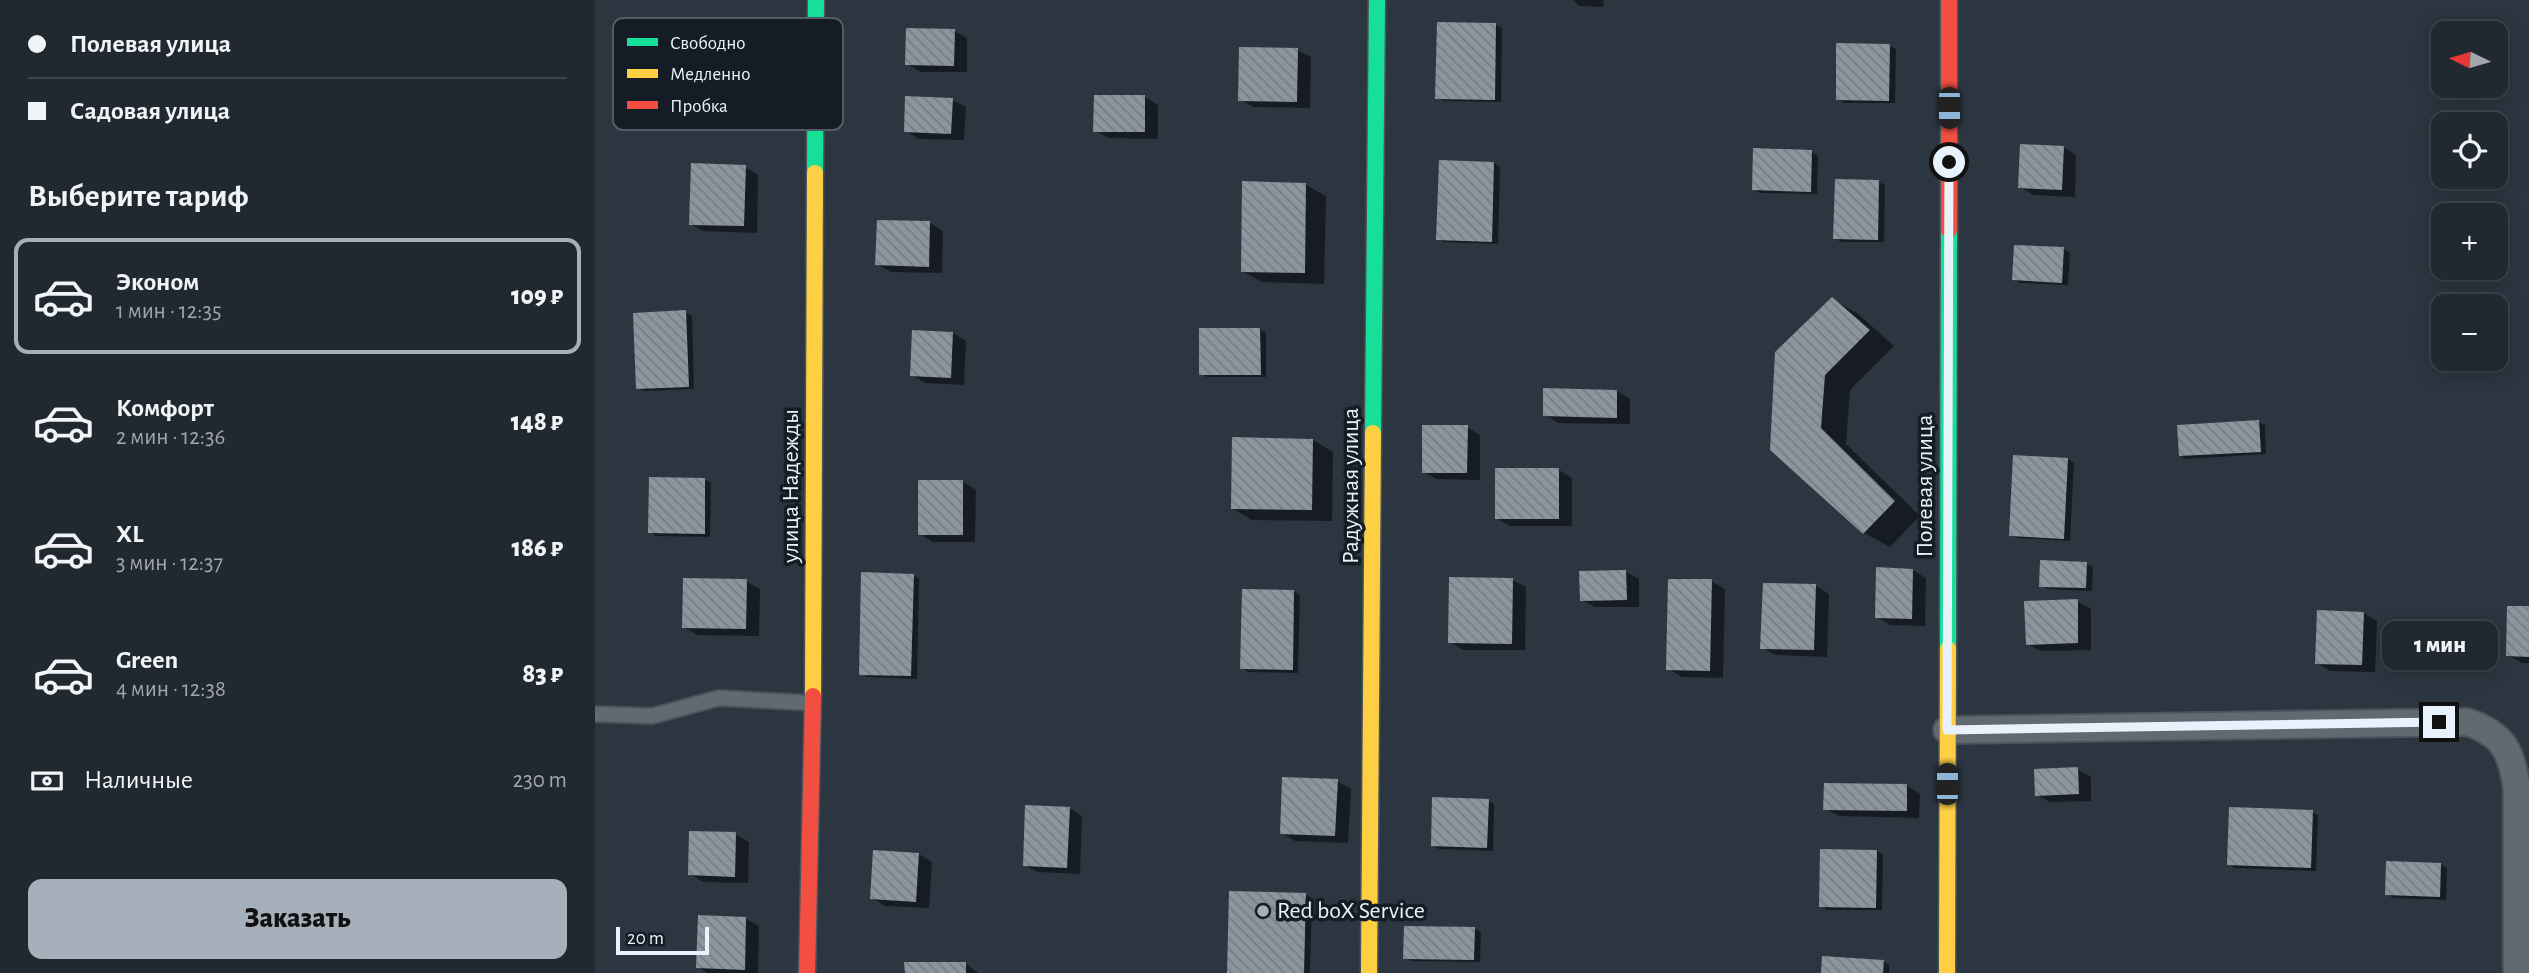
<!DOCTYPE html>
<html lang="ru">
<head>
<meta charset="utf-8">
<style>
  body { margin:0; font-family:"Alegreya Sans",sans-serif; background:#283038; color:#f1f3f6; height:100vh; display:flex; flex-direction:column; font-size:26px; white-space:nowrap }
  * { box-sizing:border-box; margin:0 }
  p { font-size:23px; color:#a2a6ab }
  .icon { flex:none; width:38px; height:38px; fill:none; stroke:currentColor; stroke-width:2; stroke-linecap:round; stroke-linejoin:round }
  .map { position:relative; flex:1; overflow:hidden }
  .side { display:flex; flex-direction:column; background:#202830; width:595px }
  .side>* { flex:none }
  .banner { display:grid; align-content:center; height:154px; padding:0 28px; background:#202830 }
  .needle { width:46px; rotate:275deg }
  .fabs { position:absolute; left:1836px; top:21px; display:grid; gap:14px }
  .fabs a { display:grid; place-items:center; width:77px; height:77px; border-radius:14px; background:#202830; box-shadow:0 4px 18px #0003,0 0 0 2px #3d444c; font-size:35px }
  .scale { position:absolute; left:21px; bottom:18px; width:93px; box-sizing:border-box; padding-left:7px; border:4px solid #e8f2fc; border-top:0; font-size:19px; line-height:24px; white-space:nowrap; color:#e8f2fc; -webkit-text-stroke:5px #141d25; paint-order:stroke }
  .end { position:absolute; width:32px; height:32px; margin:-16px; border:9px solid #e8f2fc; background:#111; box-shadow:0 0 0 4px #111 }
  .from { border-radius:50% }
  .bubble { position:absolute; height:49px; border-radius:14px; background:#202830; box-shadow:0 4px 18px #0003,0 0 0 2px #3d444c; font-size:23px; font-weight:800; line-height:49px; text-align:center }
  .car { position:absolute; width:21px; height:42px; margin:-21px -10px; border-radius:9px; box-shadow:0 0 5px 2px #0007; background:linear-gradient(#222 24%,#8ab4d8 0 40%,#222 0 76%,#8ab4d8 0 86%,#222 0) }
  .banner b { display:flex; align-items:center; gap:24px; height:66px; font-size:26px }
  .banner b+b { border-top:2px solid #3d444c }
  .banner i { width:18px; height:18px; background:#f1f3f6 }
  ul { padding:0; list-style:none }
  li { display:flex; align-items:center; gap:21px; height:116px; margin:0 14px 10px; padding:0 14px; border:4px solid transparent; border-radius:14px }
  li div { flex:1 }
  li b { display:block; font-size:26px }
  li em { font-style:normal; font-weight:800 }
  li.on { border-color:#a6b0ba }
  li>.icon { width:63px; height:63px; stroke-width:1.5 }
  h2 { padding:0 28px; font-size:32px; line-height:84px }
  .pay { display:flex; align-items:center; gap:18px; height:77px; padding:0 28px; font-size:26px }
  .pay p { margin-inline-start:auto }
  .primary-button { display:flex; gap:14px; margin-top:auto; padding:14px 28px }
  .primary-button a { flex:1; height:80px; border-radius:14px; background:#a6b0ba; color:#111; font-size:28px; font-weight:800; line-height:80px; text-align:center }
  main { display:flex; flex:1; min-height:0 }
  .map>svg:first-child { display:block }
  .shadow { fill:#0007 }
  .building { fill:url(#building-back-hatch) }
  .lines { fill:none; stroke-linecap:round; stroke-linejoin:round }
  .lane-casing { stroke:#4b545d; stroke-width:18 }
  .street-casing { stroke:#4b545d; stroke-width:30 }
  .fast-casing { stroke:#4b545d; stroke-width:19 }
  .slow-casing { stroke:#4b545d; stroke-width:19 }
  .jam-casing { stroke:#4b545d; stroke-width:19 }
  .lane { stroke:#616a71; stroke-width:14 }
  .street { stroke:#616a71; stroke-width:26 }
  .fast { stroke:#16e098; stroke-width:16 }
  .slow { stroke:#ffcf43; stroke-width:16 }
  .jam { stroke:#f24e42; stroke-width:16 }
  .route { stroke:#e8f2fc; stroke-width:9 }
  .poi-dot { fill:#a6b0ba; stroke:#141d25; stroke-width:2.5 }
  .labels { text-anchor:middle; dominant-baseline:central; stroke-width:7; stroke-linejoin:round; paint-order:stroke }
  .street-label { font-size:24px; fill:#e8f2fc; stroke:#141d25 }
  .poi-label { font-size:24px; fill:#e8f2fc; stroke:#141d25; text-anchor:start }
  .key { fill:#141d25; stroke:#545d66; stroke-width:2 }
  .key-label { font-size:19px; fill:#e8f2fc }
</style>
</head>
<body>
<main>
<section class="side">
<div class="banner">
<b><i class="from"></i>Полевая улица</b>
<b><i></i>Садовая улица</b>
</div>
<h2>Выберите тариф</h2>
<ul>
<li class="on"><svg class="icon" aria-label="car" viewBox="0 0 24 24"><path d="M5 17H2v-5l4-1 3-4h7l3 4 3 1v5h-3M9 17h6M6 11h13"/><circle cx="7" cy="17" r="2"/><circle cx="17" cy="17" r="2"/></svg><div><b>Эконом</b><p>1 мин · 12:35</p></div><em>109 ₽</em></li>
<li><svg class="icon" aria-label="car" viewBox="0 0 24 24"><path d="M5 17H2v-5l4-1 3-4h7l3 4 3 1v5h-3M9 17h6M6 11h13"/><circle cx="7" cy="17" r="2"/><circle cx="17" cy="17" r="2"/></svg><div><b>Комфорт</b><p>2 мин · 12:36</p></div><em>148 ₽</em></li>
<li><svg class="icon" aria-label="car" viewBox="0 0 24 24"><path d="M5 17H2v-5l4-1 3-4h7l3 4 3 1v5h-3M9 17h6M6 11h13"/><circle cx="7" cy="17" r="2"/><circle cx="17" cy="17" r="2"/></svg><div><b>XL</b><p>3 мин · 12:37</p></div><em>186 ₽</em></li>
<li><svg class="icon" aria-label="car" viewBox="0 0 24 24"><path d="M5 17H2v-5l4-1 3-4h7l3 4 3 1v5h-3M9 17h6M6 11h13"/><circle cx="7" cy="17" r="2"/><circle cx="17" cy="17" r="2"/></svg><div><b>Green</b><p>4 мин · 12:38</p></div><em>83 ₽</em></li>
</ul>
<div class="pay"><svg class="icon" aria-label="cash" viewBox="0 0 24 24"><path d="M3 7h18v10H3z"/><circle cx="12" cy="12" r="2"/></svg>Наличные<p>230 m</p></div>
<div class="primary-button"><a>Заказать</a></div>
</section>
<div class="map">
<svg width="1934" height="973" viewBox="0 0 1934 973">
  <defs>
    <pattern id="building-back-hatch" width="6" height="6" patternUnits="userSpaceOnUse" patternTransform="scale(1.75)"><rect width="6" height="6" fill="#8b959e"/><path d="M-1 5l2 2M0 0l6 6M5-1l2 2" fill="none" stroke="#767e85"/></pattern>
  </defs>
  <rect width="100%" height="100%" fill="#2b3640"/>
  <g class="shadow">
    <path d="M978 0H1009L1008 7 984 6Z"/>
    <path d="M901 25 907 28 906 102 848 101 842 98Z"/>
    <path d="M359 31 372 38V72H326L312 64Z"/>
    <path d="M1294 46 1301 49 1300 103H1249L1243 99Z"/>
    <path d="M702 50 716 57 715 108 659 107 645 100Z"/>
    <path d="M550 97 563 105V139L514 138 500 131Z"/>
    <path d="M357 100 371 107 369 140 324 139 310 131Z"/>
    <path d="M1468 147 1481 155 1480 197 1438 195 1425 187Z"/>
    <path d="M1217 152 1223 156 1222 194 1165 193 1159 189Z"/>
    <path d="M899 163 905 167 903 244 849 242 843 239Z"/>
    <path d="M150 167 163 175 162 233 109 231 95 224Z"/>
    <path d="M1284 182 1290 185 1289 242H1246L1240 238Z"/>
    <path d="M711 185 731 196 729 284 667 282 647 271Z"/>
    <path d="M335 223 348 231 347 273 296 272 282 264Z"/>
    <path d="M1468 249 1475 253 1473 285 1425 283 1419 279Z"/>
    <path d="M1237 299 1263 314 1299 346 1255 390 1251 444 1325 516 1295 547 1269 533 1182 353Z"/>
    <path d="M90 312 97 316 99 389 49 391 43 388Z"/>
    <path d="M665 330 671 333V377H612L606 374Z"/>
    <path d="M358 333 371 341 369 385 330 383 317 375Z"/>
    <path d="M1022 391 1035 399V424L963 423 950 415Z"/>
    <path d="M1663 422 1670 425 1671 454 1591 459 1585 455Z"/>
    <path d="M872 427 885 435V480L842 479 828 472Z"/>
    <path d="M718 440 738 452 737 521 657 520 637 508Z"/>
    <path d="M1473 459 1479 463 1475 541 1422 538 1415 535Z"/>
    <path d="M964 470 977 478V526H915L901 518Z"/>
    <path d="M109 479 116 483 115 537 61 536 55 532Z"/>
    <path d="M368 482 381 490 380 542H338L325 534Z"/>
    <path d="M1492 564 1498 567 1497 591 1452 589 1446 586Z"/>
    <path d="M1318 570 1331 578 1330 626 1295 625 1282 617Z"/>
    <path d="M1031 572 1044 579V607H1000L987 600Z"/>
    <path d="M318 575 324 579 322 679 272 677 266 674Z"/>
    <path d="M917 580 931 587 930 650H868L855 642Z"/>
    <path d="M151 581 165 589 164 636 102 635 89 627Z"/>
    <path d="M1116 581 1130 589 1128 678 1087 677 1073 669Z"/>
    <path d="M1221 586 1234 594 1232 657 1181 655 1167 648Z"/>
    <path d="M698 591 705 595 703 673 653 672 647 668Z"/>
    <path d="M1482 601 1496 609V650L1446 651 1432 644Z"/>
    <path d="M1934 608V663H1927L1913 655Z"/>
    <path d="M1769 613 1782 621 1780 672 1735 671 1722 663Z"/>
    <path d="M1482 769 1496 777V801L1455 802 1441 794Z"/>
    <path d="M742 781 756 789 753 843 700 841 687 833Z"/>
    <path d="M1312 786 1325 794 1324 818 1244 816 1230 809Z"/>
    <path d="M893 801 899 804 898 851 844 849 838 845Z"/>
    <path d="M474 808 487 816 485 874 443 872 429 865Z"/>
    <path d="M1717 812 1723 815 1721 871 1640 868 1633 864Z"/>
    <path d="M140 834 154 842 153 883 108 882 95 874Z"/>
    <path d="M1282 851 1288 855 1287 910H1232L1226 906Z"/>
    <path d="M324 854 337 862 334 908 290 906 277 898Z"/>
    <path d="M1846 864 1852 868 1851 900 1798 898 1792 894Z"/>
    <path d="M711 895 717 898 715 973H634Z"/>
    <path d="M151 919 164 926 163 973H113L103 967Z"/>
    <path d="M879 928 886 932 885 962 816 961 810 958Z"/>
    <path d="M1288 961 1294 965V973H1228Z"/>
    <path d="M371 964 384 973H311Z"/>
  </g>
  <g class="building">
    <path d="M842 22 901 23 900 100 840 99Z"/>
    <path d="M311 28 360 29 359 66 310 65Z"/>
    <path d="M1241 43 1295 44 1294 101 1241 100Z"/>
    <path d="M644 47 703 48 702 102 643 101Z"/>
    <path d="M499 95H550V132H498Z"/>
    <path d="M310 96 358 98 356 134 309 132Z"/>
    <path d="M1425 144 1469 146 1467 190 1423 188Z"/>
    <path d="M1158 148 1217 150 1216 192 1157 190Z"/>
    <path d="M844 160 899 162 897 242 841 240Z"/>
    <path d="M96 163 151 165 149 226 94 225Z"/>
    <path d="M1240 179 1284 180 1283 240 1238 239Z"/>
    <path d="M647 181 711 183 710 273 646 272Z"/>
    <path d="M282 220 335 221 334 267 280 265Z"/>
    <path d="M1419 245 1469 247 1467 283 1417 280Z"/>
    <path d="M1237 297 1275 330 1230 375 1226 428 1300 501 1268 534 1175 450 1180 352Z"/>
    <path d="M91 310 94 387 41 389 38 313Z"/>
    <path d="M604 328H665L666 375H604Z"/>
    <path d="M317 330 358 332 356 378 315 376Z"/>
    <path d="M948 388 1022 390V418L948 416Z"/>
    <path d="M1664 420 1666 452 1584 456 1582 425Z"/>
    <path d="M827 425H873L872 473H827Z"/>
    <path d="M637 437 718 439 717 510 636 509Z"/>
    <path d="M1418 455 1473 458 1469 539 1414 536Z"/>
    <rect x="900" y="468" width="64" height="51"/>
    <path d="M54 477 110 478V534L53 533Z"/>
    <rect x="323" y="480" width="45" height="55"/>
    <path d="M1445 560 1492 562 1491 588 1444 587Z"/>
    <path d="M1281 567 1318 569 1317 619 1280 618Z"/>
    <path d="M1031 570 1032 600 985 601 984 571Z"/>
    <path d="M266 572 319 574 316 676 264 675Z"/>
    <path d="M854 577 918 578 917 644 853 643Z"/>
    <path d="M88 578 152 579 151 629 87 628Z"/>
    <path d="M1073 579H1117L1115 671 1071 670Z"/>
    <path d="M1168 583 1221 584 1219 650 1165 649Z"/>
    <path d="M647 589 699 590 698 670 645 669Z"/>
    <path d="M1483 599V643L1431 645 1429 601Z"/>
    <path d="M1912 606H1934V657L1911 656Z"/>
    <path d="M1722 610 1769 612 1767 665 1720 664Z"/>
    <path d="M1483 767 1484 794 1440 796 1439 769Z"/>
    <path d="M687 777 743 779 740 836 685 834Z"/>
    <path d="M1229 783 1312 784V811L1228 810Z"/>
    <path d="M837 797 894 799 892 848 836 846Z"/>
    <path d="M430 805 475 807 472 868 428 866Z"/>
    <path d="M1634 807 1718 810 1716 868 1632 865Z"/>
    <path d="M94 831 141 832 140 877 93 875Z"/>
    <path d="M1225 849 1282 850 1281 908 1224 907Z"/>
    <path d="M278 850 324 853 321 902 275 899Z"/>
    <path d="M1791 861 1846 863 1845 897 1790 895Z"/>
    <path d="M634 891 711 893 709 973H632Z"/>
    <path d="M103 915 151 917 150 970 101 968Z"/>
    <path d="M809 926 880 927 879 960 808 959Z"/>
    <path d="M1227 956 1289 960 1288 973H1226Z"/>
    <path d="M309 962H371V973H310Z"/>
  </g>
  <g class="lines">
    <defs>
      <path id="lane" d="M0 714 57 716 124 698 217 703"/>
      <path id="street" d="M1352 730 1872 722C1909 734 1917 752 1922 790V973"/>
      <g id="fast">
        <path d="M220 173 221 0"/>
        <path d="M778 433 782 0"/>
        <path d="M1353 649 1354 230"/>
      </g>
      <g id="slow">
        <path d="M218 696 220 173"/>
        <path d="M774 973 778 433"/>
        <path d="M1352 973 1353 649"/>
      </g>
      <g id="jam">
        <path d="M1354 230V0"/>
        <path d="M212 973 218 696"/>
      </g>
    </defs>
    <use href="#lane" class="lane-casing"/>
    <use href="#street" class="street-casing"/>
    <use href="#fast" class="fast-casing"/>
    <use href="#slow" class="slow-casing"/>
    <use href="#jam" class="jam-casing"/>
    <use href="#lane" class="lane"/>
    <use href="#street" class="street"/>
    <use href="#fast" class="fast"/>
    <use href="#slow" class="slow"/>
    <use href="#jam" class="jam"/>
  </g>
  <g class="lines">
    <path class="route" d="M1354 162 1352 730 1844 722"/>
  </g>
  <circle class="poi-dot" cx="668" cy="911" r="7"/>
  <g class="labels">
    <g class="street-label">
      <text transform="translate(196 486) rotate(-90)">улица Надежды</text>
      <text transform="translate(756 486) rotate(-90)">Радужная улица</text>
      <text transform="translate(1330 486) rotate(-90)">Полевая улица</text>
    </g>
    <g class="poi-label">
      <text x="682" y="911">Red boX Service</text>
    </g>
  </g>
  <rect x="18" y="18" width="230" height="112" rx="10" class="key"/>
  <rect x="32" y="38" width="31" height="8" fill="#16e098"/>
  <rect x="32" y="69" width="31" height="9" fill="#ffcf43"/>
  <rect x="32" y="101" width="31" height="8" fill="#f24e42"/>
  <g class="key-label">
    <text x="75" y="49">Свободно</text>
    <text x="75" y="80">Медленно</text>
    <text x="75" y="112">Пробка</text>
  </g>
</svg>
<div class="fabs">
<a><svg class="needle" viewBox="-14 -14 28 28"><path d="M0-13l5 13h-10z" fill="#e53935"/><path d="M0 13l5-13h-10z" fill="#a2a6ab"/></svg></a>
<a><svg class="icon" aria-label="locate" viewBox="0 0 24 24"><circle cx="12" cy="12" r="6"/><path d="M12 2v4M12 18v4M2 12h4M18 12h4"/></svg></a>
<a>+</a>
<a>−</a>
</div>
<div class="scale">20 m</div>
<i class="end from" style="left:1354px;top:162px"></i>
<i class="end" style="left:1844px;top:722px"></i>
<div class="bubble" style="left:1787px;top:621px;width:116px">1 мин</div>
<i class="car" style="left:1354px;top:108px;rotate:180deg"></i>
<i class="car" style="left:1352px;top:784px;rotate:0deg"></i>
</div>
</main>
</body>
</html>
